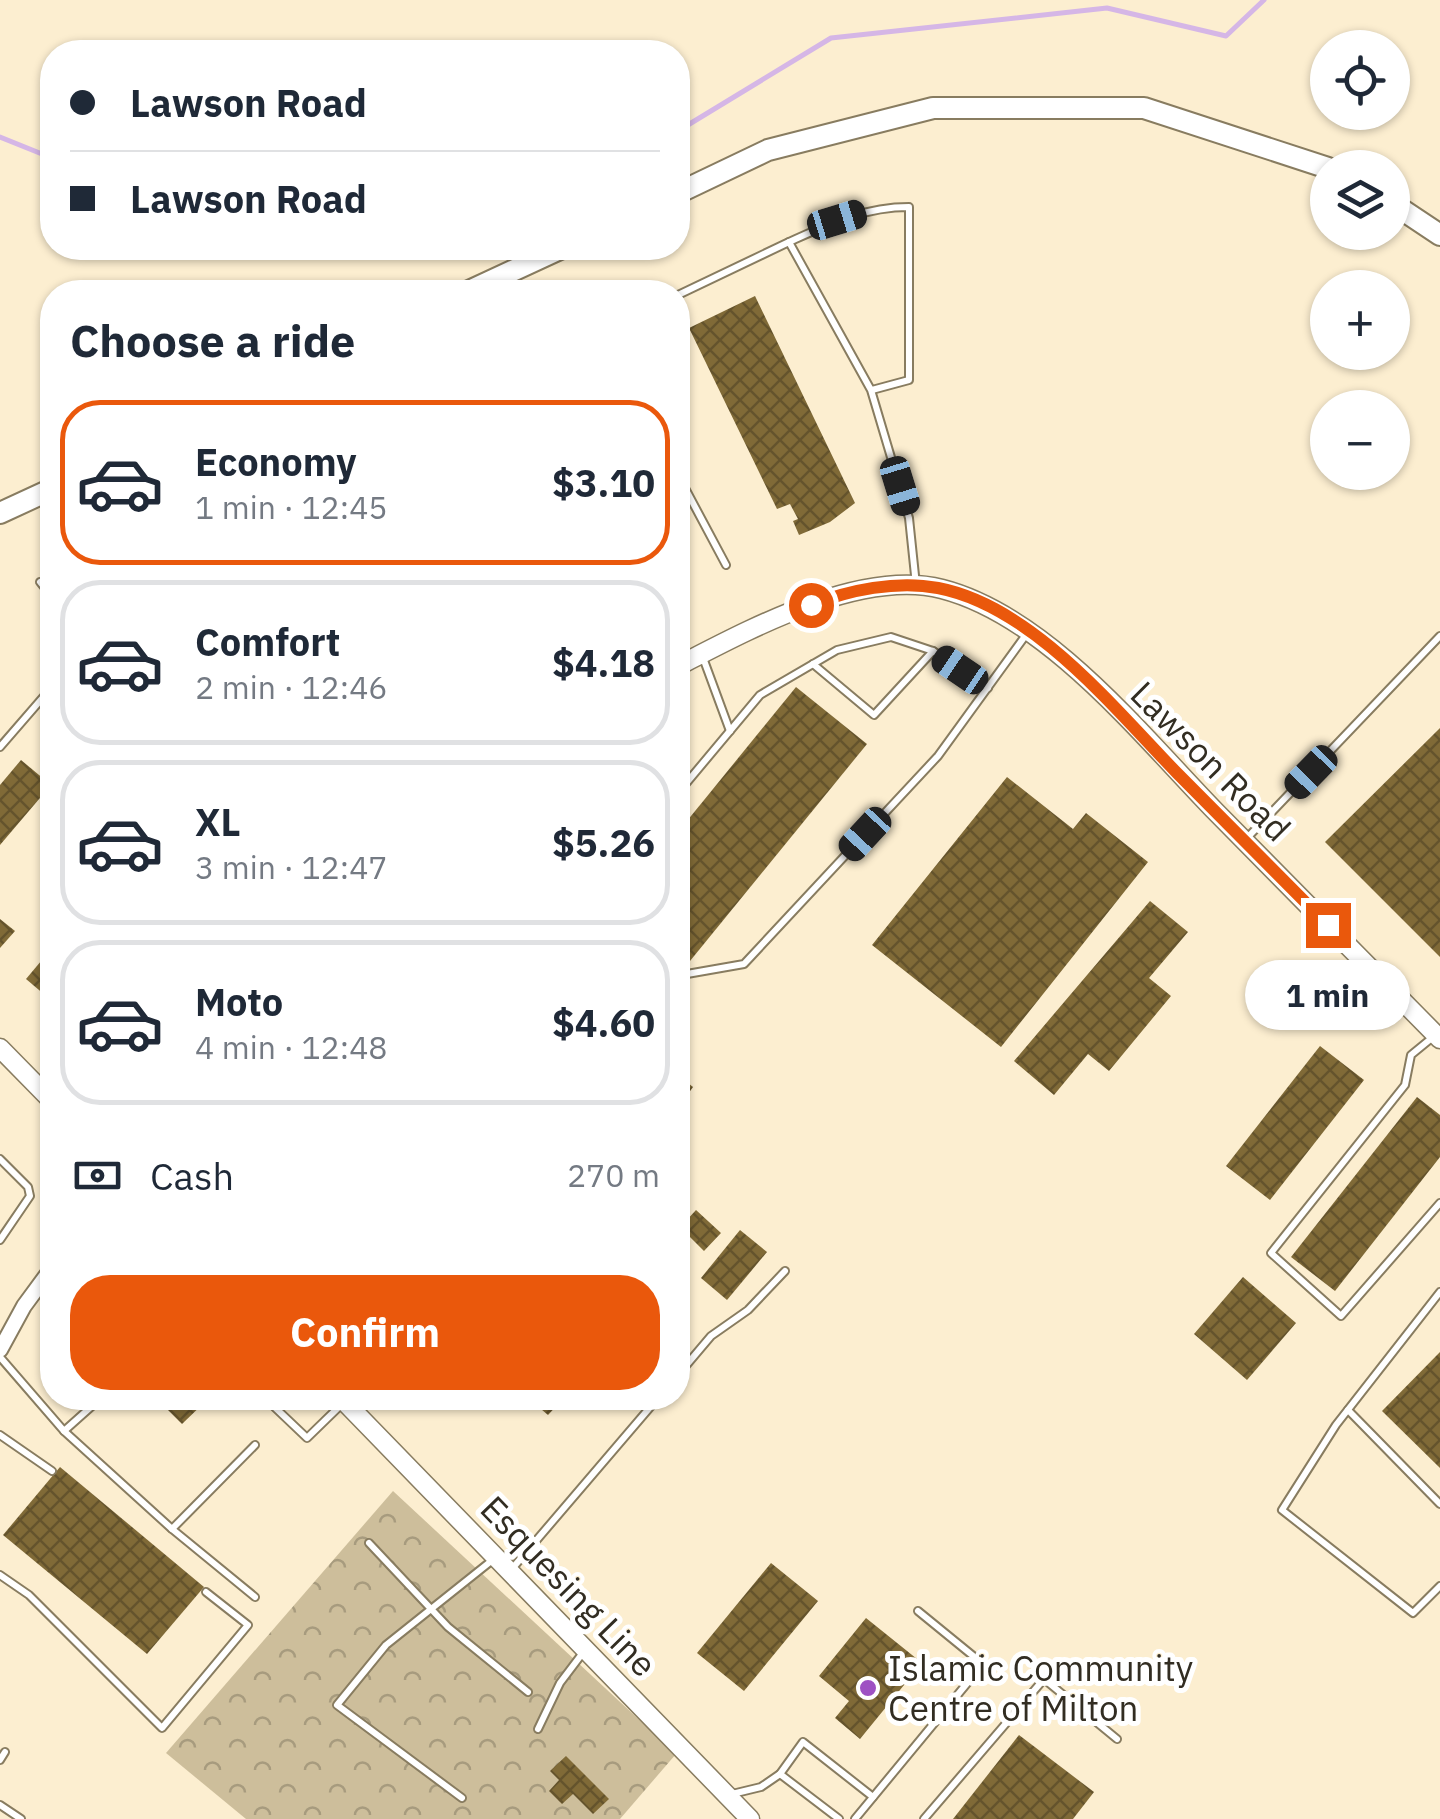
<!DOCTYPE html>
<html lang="en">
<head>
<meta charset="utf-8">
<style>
  body { margin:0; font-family:"IBM Plex Sans",sans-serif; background:#f2f2f3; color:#1f2937; height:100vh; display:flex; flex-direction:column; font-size:38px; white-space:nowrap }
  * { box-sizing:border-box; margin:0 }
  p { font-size:32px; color:#747a83 }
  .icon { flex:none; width:55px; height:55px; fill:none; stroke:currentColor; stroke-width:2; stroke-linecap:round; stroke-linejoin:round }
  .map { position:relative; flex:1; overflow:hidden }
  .sheet { position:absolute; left:40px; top:280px; width:650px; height:1130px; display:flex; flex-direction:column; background:#fff; border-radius:40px; box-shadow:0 2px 8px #0004 }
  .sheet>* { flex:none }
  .hud { position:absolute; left:40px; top:40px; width:650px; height:220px; border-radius:40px; box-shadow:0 2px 8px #0004; display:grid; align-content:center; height:220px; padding:0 30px; background:#fff }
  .buttons { position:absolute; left:1310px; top:30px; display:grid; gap:20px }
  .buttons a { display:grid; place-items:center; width:100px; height:100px; border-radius:50%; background:#fff; box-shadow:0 2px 8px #0004; font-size:50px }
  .end { position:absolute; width:45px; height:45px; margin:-22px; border:12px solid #ea580c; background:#fff; box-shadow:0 0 0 5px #fff }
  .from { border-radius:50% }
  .bubble { position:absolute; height:70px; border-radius:35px; background:#fff; box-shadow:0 2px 8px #0004; font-size:32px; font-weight:700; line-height:70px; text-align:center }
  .car { position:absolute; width:30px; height:60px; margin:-30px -15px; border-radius:12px; box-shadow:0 0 8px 2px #0007; background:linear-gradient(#222 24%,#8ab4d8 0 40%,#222 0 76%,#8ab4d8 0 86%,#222 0) }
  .hud b { display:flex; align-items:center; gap:35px; height:95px; font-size:38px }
  .hud b+b { border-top:2px solid #e0e1e3 }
  .hud i { width:25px; height:25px; background:#1f2937 }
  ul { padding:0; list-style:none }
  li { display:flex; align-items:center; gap:30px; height:165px; margin:0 20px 15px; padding:0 10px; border:5px solid #e0e1e3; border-radius:40px }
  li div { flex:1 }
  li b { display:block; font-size:38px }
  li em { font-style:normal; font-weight:700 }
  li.selected { border-color:#ea580c }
  li>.icon { width:90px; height:90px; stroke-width:1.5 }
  h2 { padding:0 30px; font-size:45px; line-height:120px }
  .pay { display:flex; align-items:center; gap:25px; height:110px; padding:0 30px; font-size:38px }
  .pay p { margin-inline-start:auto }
  .action { display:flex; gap:20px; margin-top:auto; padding:20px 30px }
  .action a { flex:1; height:115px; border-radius:40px; background:#ea580c; color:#fff; font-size:40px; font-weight:700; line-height:115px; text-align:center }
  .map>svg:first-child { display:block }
  .forest { fill:url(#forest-crowns) }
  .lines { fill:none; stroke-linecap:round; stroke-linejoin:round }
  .stream { stroke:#d5b6e6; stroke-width:5 }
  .building { fill:url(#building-cross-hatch) }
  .service-casing { stroke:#887c60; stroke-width:10 }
  .minor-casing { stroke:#887c60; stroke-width:18 }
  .tertiary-casing { stroke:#887c60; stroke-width:21 }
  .secondary-casing { stroke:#887c60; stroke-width:24 }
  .service { stroke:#fff; stroke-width:6 }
  .minor { stroke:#fff; stroke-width:14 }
  .tertiary { stroke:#fff; stroke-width:18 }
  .secondary { stroke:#fff; stroke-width:20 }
  .route { stroke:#ea580c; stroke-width:12 }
  .poi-dot { fill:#9e51c3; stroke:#fff; stroke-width:4 }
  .labels { text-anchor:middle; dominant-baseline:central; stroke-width:10; stroke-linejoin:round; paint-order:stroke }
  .street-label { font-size:35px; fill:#322d22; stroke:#fff }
  .poi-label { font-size:35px; fill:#322d22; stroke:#fff; text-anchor:start }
</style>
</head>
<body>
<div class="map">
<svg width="1440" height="1819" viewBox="0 0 1440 1819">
  <defs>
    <pattern id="forest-crowns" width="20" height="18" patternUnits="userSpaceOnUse" patternTransform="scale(2.5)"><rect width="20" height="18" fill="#cdbe9b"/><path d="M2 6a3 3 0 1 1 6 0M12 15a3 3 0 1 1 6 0" fill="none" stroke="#a79b7e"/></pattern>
    <pattern id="building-cross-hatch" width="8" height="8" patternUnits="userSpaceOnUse" patternTransform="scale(2.5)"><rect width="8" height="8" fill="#806a37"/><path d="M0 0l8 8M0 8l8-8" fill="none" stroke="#64532c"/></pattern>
  </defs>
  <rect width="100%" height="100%" fill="#fceed0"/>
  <path class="forest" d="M393 1491 676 1754 620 1819H246L166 1753Z"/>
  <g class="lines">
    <g class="stream">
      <path d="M678 131 831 38 1107 8 1226 36 1264 0"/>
      <path d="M0 137 52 158"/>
    </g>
  </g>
  <g class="building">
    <path d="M755 296 855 503 830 522 799 535 793 521 798 519 790 504 777 509 689 328Z"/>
    <path d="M796 687 867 744 690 961 678 951V832Z"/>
    <path d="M1440 728V957L1325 842Z"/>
    <path d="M21 760 51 785 0 845V785Z"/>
    <path d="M1007 777 1073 829 1086 813 1148 862 1001 1047 872 945Z"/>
    <path d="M52 803V825L42 817Z"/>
    <path d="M1150 901 1188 932 1149 978 1171 996 1109 1071 1088 1054 1054 1095 1014 1061Z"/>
    <path d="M0 919 15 931 0 948Z"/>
    <path d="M52 948V1001L26 979Z"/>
    <path d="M1320 1046 1364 1080 1270 1200 1226 1166Z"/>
    <path d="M678 1075 693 1087 678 1108Z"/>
    <path d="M1417 1097 1440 1115V1157L1335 1291 1291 1257Z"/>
    <path d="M696 1210 721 1233 704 1251 689 1236 678 1248V1215L685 1222Z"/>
    <path d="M740 1230 767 1252 727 1300 701 1278Z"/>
    <path d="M1243 1277 1296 1323 1247 1380 1194 1334Z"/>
    <path d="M1440 1352V1468L1382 1411Z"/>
    <path d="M156 1398H209L182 1424Z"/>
    <path d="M528 1398H564L548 1415Z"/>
    <path d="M60 1467 204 1587 147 1654 3 1535Z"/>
    <path d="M771 1563 818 1601 744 1691 697 1653Z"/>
    <path d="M866 1618 922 1663 860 1739 835 1718 849 1701 819 1676Z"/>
    <path d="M1019 1735 1094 1792 1073 1819H953Z"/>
    <path d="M566 1756 609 1799 593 1814 573 1794 562 1804 549 1791 559 1780 550 1771Z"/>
  </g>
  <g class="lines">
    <defs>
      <g id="service">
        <path d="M789 242C829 224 864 207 909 207V380L872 390"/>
        <path d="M678 295 789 242 871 390 909 518 916 585"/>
        <path d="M678 475 726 565"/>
        <path d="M40 582 52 597"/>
        <path d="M702 655 730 731"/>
        <path d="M813 664 874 715 933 651"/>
        <path d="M0 747 52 687"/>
        <path d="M678 793 760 695 837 650 891 637 933 651 988 688"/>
        <path d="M1248 837 1440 636"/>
        <path d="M678 966 687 974 744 964 938 756 1028 632"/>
        <path d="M1433 1037 1411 1055 1405 1085 1271 1253 1341 1316 1440 1203"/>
        <path d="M0 1159 28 1187 30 1196 0 1240"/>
        <path d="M1440 1292 1336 1425 1282 1510 1413 1613 1440 1586"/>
        <path d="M0 1357 64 1431 172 1529 255 1597"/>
        <path d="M678 1375 711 1336 748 1310 785 1271"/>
        <path d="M265 1398 307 1438 344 1402"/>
        <path d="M1348 1410 1440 1504"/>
        <path d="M64 1431 101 1398"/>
        <path d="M0 1435 52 1471"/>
        <path d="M172 1529 255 1445"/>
        <path d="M369 1543 448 1627 528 1692"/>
        <path d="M511 1570 658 1398"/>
        <path d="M0 1575 29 1595 162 1728 248 1625 206 1592"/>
        <path d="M538 1729 560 1683 585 1650"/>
        <path d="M0 1760 5 1752"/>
        <path d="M732 1794 761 1787 780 1774"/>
        <path d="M462 1798 337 1705 386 1645 495 1558"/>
        <path d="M0 1805 21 1819"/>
        <path d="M839 1819 780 1774 803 1742 873 1797"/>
        <path d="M855 1819 983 1664 918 1611"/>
        <path d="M924 1819 1044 1679 1117 1739"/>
      </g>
      <path id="minor" d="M0 1350 24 1306 52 1268"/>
      <g id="tertiary">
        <path d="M678 666C748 630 861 568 942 589 1047 616 1142 736 1216 812 1291 887 1365 963 1440 1039"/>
        <path d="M0 1048 52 1101"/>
        <path d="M341 1398 750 1819"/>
      </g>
      <g id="secondary">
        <path d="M678 193 768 150 933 108H1144L1328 168"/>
        <path d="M1392 203 1440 235"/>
        <path d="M467 292 562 248"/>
        <path d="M0 513 52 489"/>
      </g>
    </defs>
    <use href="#service" class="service-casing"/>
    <use href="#minor" class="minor-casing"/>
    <use href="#tertiary" class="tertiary-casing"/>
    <use href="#secondary" class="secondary-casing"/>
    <use href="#service" class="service"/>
    <use href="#minor" class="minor"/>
    <use href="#tertiary" class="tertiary"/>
    <use href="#secondary" class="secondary"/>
  </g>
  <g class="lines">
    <path class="route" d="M811 605C849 590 897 580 938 588 1032 606 1113 707 1177 773 1228 824 1278 875 1328 925"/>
  </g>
  <circle class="poi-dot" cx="868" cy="1688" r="10"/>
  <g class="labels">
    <g class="street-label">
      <text transform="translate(1211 761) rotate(45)">Lawson Road</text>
      <text transform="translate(569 1586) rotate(46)">Esquesing Line</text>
    </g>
    <g class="poi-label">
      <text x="888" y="1668">Islamic Community<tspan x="888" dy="40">Centre of Milton</tspan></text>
    </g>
  </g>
</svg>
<div class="buttons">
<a><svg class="icon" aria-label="locate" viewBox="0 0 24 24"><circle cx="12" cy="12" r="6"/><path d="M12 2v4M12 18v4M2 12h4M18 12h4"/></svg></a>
<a><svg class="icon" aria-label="layers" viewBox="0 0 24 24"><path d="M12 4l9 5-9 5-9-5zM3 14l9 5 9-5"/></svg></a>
<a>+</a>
<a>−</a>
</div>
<i class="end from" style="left:811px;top:605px"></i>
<i class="end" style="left:1328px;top:925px"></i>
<div class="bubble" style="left:1245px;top:960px;width:165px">1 min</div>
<i class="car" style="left:837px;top:220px;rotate:73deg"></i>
<i class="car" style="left:900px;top:486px;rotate:163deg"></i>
<i class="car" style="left:960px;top:670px;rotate:304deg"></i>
<i class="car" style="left:1311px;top:772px;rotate:224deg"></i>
<i class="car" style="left:865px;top:834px;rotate:223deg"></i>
<div class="hud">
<b><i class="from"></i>Lawson Road</b>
<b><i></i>Lawson Road</b>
</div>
<section class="sheet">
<h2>Choose a ride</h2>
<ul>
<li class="selected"><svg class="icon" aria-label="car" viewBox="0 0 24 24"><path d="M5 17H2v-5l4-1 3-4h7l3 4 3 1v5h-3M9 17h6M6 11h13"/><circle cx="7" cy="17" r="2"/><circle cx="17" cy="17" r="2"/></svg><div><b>Economy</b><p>1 min · 12:45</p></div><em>$3.10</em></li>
<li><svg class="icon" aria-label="car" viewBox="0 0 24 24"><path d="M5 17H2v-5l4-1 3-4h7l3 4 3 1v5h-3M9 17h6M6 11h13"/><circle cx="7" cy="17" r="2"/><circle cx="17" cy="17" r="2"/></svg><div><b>Comfort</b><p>2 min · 12:46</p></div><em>$4.18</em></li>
<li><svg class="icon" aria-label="car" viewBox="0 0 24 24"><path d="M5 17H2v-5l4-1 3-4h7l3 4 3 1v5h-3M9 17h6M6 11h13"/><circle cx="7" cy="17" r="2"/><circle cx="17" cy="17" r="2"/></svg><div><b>XL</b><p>3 min · 12:47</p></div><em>$5.26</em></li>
<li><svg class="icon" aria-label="car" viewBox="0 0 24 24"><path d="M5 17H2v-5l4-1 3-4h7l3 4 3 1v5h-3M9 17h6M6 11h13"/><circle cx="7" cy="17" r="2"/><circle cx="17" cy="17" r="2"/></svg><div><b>Moto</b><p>4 min · 12:48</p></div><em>$4.60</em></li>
</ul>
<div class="pay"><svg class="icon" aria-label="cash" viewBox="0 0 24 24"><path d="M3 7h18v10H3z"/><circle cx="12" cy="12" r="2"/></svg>Cash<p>270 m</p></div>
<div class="action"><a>Confirm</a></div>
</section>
</div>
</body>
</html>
